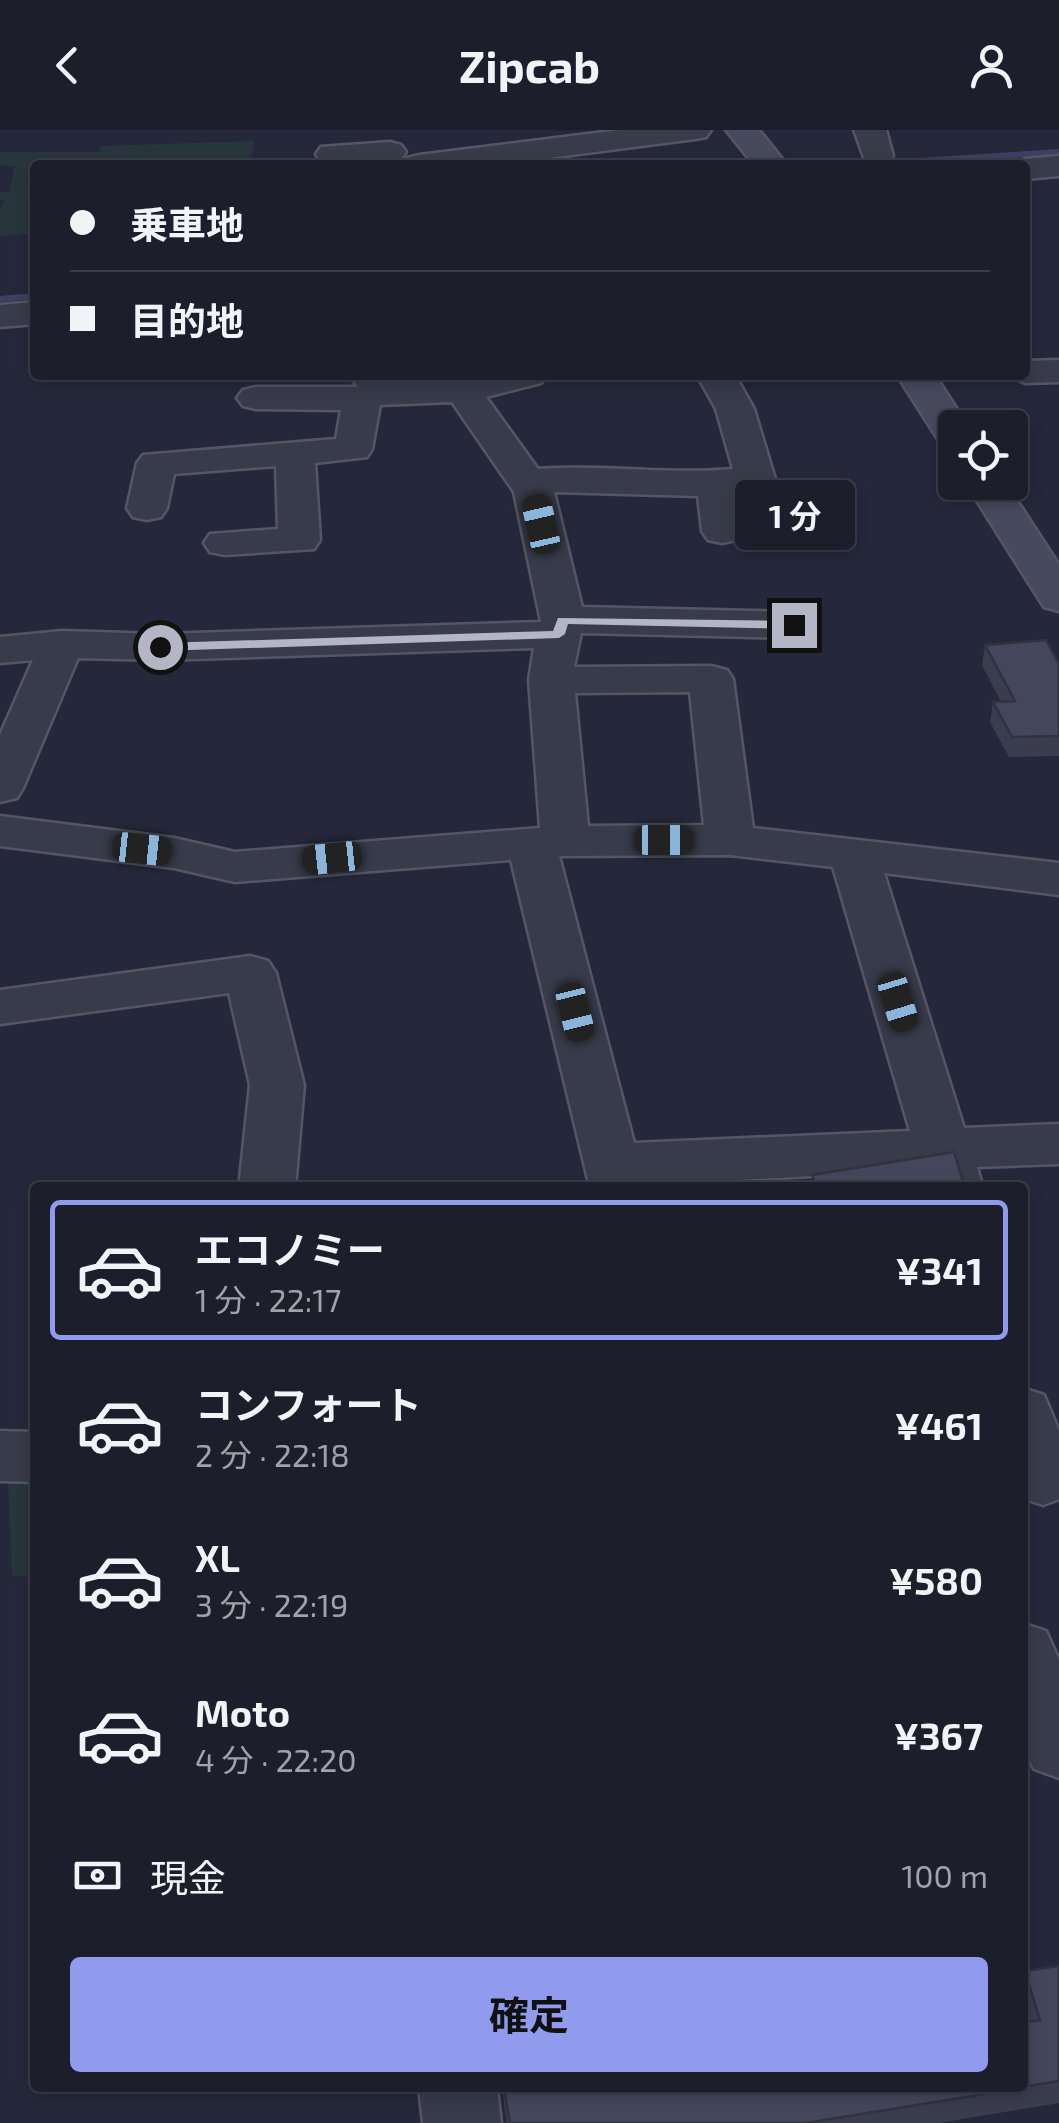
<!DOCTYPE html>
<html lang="ja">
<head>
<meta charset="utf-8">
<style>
  body { margin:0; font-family:"Exo 2","Noto Sans JP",sans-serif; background:#252734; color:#f1f3f6; height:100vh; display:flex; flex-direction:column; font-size:38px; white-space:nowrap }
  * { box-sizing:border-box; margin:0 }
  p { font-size:32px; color:#a0a2a9 }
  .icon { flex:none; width:55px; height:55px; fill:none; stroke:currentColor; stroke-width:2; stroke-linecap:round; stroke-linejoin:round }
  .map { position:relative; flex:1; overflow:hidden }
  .panel { position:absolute; left:30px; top:1052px; width:998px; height:910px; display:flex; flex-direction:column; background:#1c1e2c; border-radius:10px; box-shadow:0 5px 15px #0003,0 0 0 2px #3a3c48 }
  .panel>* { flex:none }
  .hud { position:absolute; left:30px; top:30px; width:1000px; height:220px; border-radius:10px; box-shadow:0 5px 15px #0003,0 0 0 2px #3a3c48; display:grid; align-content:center; height:220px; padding:0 40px; background:#1c1e2c }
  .fabs { position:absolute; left:938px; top:280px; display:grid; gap:20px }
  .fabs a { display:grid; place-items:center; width:90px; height:90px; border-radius:10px; background:#1c1e2c; box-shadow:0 5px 15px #0003,0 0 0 2px #3a3c48; font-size:50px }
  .end { position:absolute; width:45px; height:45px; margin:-22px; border:12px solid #b4b6c6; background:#111; box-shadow:0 0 0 5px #111 }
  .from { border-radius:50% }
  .bubble { position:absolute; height:70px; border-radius:10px; background:#1c1e2c; box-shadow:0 5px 15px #0003,0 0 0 2px #3a3c48; font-size:32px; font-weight:700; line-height:70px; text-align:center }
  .car { position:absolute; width:30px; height:60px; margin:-30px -15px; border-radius:12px; box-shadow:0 0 8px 2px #0007; background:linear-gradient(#222 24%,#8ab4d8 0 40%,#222 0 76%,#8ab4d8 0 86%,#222 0) }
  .hud b { display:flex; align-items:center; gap:35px; height:95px; font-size:38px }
  .hud b+b { border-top:2px solid #3a3c48 }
  .hud i { width:25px; height:25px; background:#f1f3f6 }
  ul { padding:18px 0 0; list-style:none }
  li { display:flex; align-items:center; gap:30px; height:140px; margin:0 20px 15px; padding:0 20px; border:5px solid transparent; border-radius:10px }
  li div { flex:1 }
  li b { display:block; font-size:38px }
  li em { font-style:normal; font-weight:700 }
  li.active { border-color:#919bee }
  li>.icon { width:90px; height:90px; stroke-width:1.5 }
  .pay { display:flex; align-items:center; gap:25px; height:110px; padding:0 40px; font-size:38px }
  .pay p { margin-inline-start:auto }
  .action { display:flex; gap:20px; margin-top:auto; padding:20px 40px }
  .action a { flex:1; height:115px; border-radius:10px; background:#919bee; color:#111; font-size:40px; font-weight:700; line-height:115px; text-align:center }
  header { display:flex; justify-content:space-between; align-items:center; height:130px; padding:0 40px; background:#1c1e2c; font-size:45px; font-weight:700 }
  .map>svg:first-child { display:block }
  .green { fill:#28353c }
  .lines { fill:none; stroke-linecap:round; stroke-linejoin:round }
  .stream { fill:#3c4161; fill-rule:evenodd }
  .street-casing { stroke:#545665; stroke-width:5 }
  .secondary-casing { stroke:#545665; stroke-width:5 }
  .street { fill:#383b4a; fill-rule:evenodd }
  .secondary { fill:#47495d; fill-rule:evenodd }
  .wall { fill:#3a3d4e }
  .building { fill:#44475b; stroke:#303240; stroke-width:2.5 }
  .route { fill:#b4b6c6 }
</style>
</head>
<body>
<header><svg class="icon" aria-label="back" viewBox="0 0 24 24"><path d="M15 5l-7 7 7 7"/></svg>Zipcab<svg class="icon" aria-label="person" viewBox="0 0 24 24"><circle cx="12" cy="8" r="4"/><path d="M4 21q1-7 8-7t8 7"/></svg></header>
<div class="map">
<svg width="1059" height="1993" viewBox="0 0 1059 1993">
  <rect width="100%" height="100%" fill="#25283a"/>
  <g class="green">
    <path d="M254 11 250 35H35V103L0 106V79L5 70H0V62H9L15 37 0 35V22H99L101 16Z"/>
    <path d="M7 1326H35V1447L12 1446Z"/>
  </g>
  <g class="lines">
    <g class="stream">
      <path d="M1059 19V25L904 35H851L856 32Z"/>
      <path d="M35 163V169L0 172V166Z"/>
    </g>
    <defs>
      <g id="street">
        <path d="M620 0H711L706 7 695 9 495 35H403L408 28 419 25Z"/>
        <path d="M854 0H886L893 26 888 33H866Z"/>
        <path d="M390 12 401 15 406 22 401 29 332 34 321 31 316 24 321 17Z"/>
        <path d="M1059 26V46L1025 49V35H1012L1025 29Z"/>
        <path d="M35 172V194L0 197V175Z"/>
        <path d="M1059 230V252L1025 253 1009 245H1025V231Z"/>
        <path d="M350 245H388L391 251 547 245 541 253 486 267 538 339C603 334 667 345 733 339L716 279 697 245H735L754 279 775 349 769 357 738 363 742 401 736 410 722 413 708 410 702 401 698 366 554 362 582 477 795 482 810 486 817 495 810 504 795 508 581 503 574 537 711 536 727 540 733 549 753 698 1059 733V765L884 743 964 998 1059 994V1034L977 1037 983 1058H927L922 1040 590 1058 511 730 235 752 174 738 0 716V686L174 708 235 722 540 698 529 550 534 518 161 530 78 528 23 658 17 668 0 672V605L33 530 0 533V507L62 501 161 504 541 492 514 362 452 272 380 275 372 319 367 327 315 333 320 410 314 419 225 425 210 422 204 413 210 404 278 399 276 336 174 344 167 378 161 387 147 390 133 387 127 378 137 333 143 325 336 309 341 280 256 279 243 276 237 268 243 260 256 257H358ZM690 562 704 695 588 696 575 563ZM730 725 833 737 910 1001 634 1013 559 726Z"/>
        <path d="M250 826 268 831 276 843 304 955 295 1058H239L250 955 229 863 0 894V860Z"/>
        <path d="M1022 1258 1044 1265 1059 1301V1369L1043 1375 1022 1368Z"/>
        <path d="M0 1301 35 1302V1352L0 1351Z"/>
        <path d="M1022 1493 1046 1501 1059 1530V1648L1034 1639 1022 1613Z"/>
        <path d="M419 1958H497L501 1993H423Z"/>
      </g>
      <g id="secondary">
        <path d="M726 0H759L787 35H754Z"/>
        <path d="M897 245H935L969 298H955V318L941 314Z"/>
        <path d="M965 352H1005L1059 435V481L1044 477Z"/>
      </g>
    </defs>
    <use href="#street" class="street-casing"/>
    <use href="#secondary" class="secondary-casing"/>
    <use href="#street" class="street"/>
    <use href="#secondary" class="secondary"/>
  </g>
  <g class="wall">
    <path d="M35 36V77H30L27 60Z"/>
    <path d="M985 515 1059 534V626L1009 627 990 592 993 572H1001L982 535Z"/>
    <path d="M1059 1836V1973L939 1993H507L504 1975 503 1958H1022L1025 1892 1022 1884V1849L1025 1841Z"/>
  </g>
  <g class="building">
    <path d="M146 31 145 35H35L36 32Z"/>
    <path d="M907 31 909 35H869Z"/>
    <path d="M35 36V60H27Z"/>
    <path d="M1046 510 1059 534V606L1012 607 993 572 1015 571 985 515Z"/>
    <path d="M954 1022 965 1058H817L812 1045Z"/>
    <path d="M1059 1836V1951L1022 1957V1893L1040 1890 1025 1841Z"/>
    <path d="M504 1958H1021L806 1993H510Z"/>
  </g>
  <path class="route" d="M558 488 794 491 801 495 794 499 568 494 565 504 559 508 160 521 154 517 160 513 553 501Z"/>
</svg>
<div class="fabs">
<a><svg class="icon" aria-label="locate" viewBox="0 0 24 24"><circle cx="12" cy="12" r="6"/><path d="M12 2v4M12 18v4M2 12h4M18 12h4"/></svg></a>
</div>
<i class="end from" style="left:160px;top:517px"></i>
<i class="end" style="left:794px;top:495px"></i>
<div class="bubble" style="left:735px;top:350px;width:120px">1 分</div>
<i class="car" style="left:541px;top:394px;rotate:347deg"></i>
<i class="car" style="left:664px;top:710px;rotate:90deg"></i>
<i class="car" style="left:142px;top:719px;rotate:96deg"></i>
<i class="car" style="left:332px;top:728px;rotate:264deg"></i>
<i class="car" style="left:898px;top:872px;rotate:163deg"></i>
<i class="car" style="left:575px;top:882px;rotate:166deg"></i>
<div class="hud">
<b><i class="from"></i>乗車地</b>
<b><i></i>目的地</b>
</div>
<section class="panel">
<ul>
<li class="active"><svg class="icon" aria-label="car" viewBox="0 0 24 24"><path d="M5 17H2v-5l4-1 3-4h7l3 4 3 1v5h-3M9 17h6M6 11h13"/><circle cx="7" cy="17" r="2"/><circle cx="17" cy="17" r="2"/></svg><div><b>エコノミー</b><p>1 分 · 22:17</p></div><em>¥341</em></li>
<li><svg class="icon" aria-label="car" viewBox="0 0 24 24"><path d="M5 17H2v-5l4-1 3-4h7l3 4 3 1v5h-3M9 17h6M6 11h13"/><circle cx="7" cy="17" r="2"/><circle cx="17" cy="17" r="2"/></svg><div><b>コンフォート</b><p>2 分 · 22:18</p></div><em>¥461</em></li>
<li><svg class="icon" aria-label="car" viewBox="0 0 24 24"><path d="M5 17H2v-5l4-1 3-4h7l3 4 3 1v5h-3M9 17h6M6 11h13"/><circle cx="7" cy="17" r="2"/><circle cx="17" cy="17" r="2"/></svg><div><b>XL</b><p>3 分 · 22:19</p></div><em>¥580</em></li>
<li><svg class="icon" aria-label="car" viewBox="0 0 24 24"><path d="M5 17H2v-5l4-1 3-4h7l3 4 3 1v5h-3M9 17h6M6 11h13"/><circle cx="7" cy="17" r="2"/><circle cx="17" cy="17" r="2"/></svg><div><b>Moto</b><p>4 分 · 22:20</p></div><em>¥367</em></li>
</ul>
<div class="pay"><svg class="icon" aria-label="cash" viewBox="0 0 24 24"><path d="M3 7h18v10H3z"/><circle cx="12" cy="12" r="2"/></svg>現金<p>100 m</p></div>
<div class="action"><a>確定</a></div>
</section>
</div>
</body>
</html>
